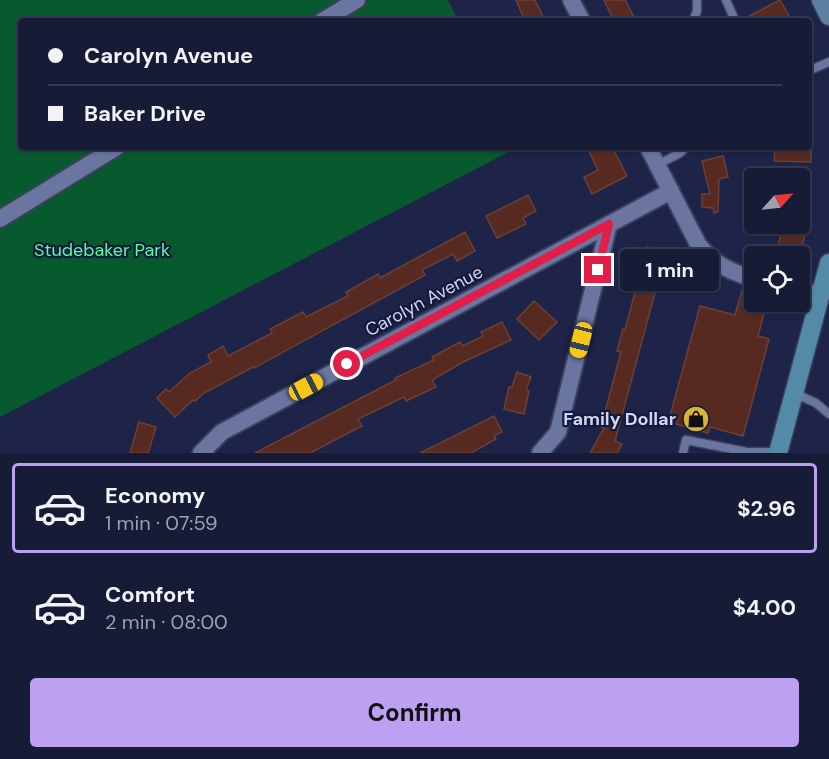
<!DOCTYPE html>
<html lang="en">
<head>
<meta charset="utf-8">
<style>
  body { margin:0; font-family:"DM Sans",sans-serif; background:#232842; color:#f1f3f6; height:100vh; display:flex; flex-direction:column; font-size:22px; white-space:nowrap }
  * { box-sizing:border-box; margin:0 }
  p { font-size:20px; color:#9ea1ad }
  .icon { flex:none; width:33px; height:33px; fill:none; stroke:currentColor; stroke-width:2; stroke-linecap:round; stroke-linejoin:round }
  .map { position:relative; height:453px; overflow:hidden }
  .sheet { display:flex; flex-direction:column; background:#161b36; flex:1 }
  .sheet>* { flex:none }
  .banner { position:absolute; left:18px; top:18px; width:794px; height:132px; border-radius:6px; box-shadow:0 2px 4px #0004,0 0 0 2px #353951; display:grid; align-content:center; height:132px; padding:0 30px; background:#161b36 }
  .needle { width:39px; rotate:63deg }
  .controls { position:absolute; left:744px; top:168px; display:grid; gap:12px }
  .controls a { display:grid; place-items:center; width:66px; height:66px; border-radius:6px; background:#161b36; box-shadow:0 2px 4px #0004,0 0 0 2px #353951; font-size:30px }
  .end { position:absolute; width:27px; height:27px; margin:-14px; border:8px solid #e11d48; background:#fff; box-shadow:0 0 0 3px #fff }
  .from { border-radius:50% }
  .bubble { position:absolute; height:42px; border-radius:6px; background:#161b36; box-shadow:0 2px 4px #0004,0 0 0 2px #353951; font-size:20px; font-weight:700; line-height:42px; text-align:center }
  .car { position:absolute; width:18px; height:36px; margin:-18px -9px; border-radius:8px; box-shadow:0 0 4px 2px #0007; background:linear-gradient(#f5c518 24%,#345 0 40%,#f5c518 0 76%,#345 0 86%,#f5c518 0) }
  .banner b { display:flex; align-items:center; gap:21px; height:57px; font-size:22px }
  .banner b+b { border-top:2px solid #353951 }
  .banner i { width:15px; height:15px; background:#f1f3f6 }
  ul { padding:10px 0 0; list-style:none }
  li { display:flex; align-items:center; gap:18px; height:90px; margin:0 12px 9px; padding:0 18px; border:3px solid transparent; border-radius:6px }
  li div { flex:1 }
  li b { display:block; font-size:22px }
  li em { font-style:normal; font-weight:700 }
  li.on { border-color:#bca0f2 }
  li>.icon { width:54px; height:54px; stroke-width:1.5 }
  .button { display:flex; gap:12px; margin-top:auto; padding:12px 30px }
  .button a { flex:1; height:69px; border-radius:6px; background:#bca0f2; color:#111; font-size:24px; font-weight:700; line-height:69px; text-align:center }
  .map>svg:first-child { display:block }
  .green { fill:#075a2e }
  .building { fill:#562a21; stroke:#6d3f35; stroke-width:1.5 }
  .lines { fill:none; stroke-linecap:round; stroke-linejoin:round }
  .lane-casing { stroke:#3c405f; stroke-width:11 }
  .street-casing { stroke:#3c405f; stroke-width:20 }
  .secondary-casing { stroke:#3c405f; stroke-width:21 }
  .primary-casing { stroke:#3c405f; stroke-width:21 }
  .lane { stroke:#6a75a0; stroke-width:8 }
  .street { stroke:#6a75a0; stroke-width:16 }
  .secondary { stroke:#5e80a3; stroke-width:18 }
  .primary { stroke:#538aa5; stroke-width:18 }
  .route { stroke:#e11d48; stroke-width:8 }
  .labels { text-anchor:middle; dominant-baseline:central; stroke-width:4.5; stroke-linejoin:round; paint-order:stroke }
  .park-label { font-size:18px; fill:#57fe99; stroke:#141a3d }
  .street-label { font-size:18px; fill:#d0d7ef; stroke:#141a3d }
  .poi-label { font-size:18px; font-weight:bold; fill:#d0d7ef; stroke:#141a3d; text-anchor:end }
</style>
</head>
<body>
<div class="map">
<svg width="829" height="453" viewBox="0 0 829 453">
  <rect width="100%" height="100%" fill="#1d2448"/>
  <path class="green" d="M0 0H448L458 21H21V147H518L0 417Z"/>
  <g class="building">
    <path d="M516 0H535L545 21H525Z"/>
    <path d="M604 0H625L636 21H614Z"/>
    <path d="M780 0 792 21H740Z"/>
    <path d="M587 147H612L627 176 592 194 584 177 598 170Z"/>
    <path d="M775 147H811V162L774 161Z"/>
    <path d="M723 156 728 177 719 179 718 212 714 213 713 208 702 207V194H710L702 161Z"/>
    <path d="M528 195 536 211 523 218 526 224 497 238 486 216Z"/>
    <path d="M784 224H808L799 256H775Z"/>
    <path d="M465 232 475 251 457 261 453 254 422 270 425 275 254 368 253 367 204 393 195 401 193 400 175 417 157 398 166 389 169 392 190 373 211 362 208 355 223 346 228 356 272 333 270 329 303 312 306 317 348 296 346 292 378 274 380 278Z"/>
    <path d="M647 247 670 253 665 275 660 274 615 441 622 444 617 453H590L604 428 601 427 621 352 617 351 623 329 625 330Z"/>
    <path d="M742 290 754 294V302H767L758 336 769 339 743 436 710 427 708 433 676 424 678 418 670 416 700 306 735 315Z"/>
    <path d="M534 301 557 322 539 340 517 319Z"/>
    <path d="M502 322 511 340 463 362 432 380 436 387 406 401 404 397 358 419 362 426 310 453H255L396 380 395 378 434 360 432 357 460 342 463 346 483 336 481 332Z"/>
    <path d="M517 372 531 377 526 390 529 391 524 414 504 409 509 387H512Z"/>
    <path d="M494 416 502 432 494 436 496 439 471 453H420Z"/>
    <path d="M139 422 156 427 148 453H130Z"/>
  </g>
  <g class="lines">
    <defs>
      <g id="lane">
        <path d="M726 0 734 18 728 21"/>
        <path d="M693 21 697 11V0"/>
        <path d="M808 71 829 62"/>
        <path d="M657 165 680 153 686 147"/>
        <path d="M794 393 816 403 829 414"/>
        <path d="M683 453 686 440 747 452H780"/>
      </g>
      <g id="street">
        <path d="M571 0 582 21"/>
        <path d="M322 21 357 0"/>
        <path d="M648 147 698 244C713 264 731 272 754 279"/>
        <path d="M0 219 117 147"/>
        <path d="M800 290 821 296"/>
        <path d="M201 453 222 432 671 191"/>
        <path d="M540 453 558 432 609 224"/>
      </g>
      <path id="secondary" d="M821 0 829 16"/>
      <path id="primary" d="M778 453 829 263"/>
    </defs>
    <use href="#lane" class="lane-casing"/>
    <use href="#street" class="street-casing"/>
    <use href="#secondary" class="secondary-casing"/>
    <use href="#primary" class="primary-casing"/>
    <use href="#lane" class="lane"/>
    <use href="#street" class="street"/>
    <use href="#secondary" class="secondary"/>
    <use href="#primary" class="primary"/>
  </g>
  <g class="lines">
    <path class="route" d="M347 364 609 224 598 270"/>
  </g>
  <defs>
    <symbol id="shop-disc" viewBox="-11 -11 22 22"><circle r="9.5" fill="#d7b434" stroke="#141a3d"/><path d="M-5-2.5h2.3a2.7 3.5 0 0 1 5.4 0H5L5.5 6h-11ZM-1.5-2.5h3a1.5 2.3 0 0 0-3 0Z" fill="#111"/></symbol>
  </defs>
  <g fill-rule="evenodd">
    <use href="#shop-disc" x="681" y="404" width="30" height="30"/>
  </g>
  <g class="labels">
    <g class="park-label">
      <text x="102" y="250">Studebaker Park</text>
    </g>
    <g class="street-label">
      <text transform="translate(424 301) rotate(-28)">Carolyn Avenue</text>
    </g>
    <g class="poi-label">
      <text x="676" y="419">Family Dollar</text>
    </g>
  </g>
</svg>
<div class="controls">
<a><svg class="needle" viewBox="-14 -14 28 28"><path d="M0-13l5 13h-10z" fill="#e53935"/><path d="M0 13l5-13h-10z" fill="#9ea1ad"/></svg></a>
<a><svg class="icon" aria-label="locate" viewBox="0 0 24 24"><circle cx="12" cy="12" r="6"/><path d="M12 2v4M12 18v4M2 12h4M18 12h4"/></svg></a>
</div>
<i class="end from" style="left:347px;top:364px"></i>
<i class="end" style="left:598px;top:270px"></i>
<div class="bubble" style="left:620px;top:249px;width:99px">1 min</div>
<i class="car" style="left:581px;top:340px;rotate:194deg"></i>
<i class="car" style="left:306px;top:387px;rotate:62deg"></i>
<div class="banner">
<b><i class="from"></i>Carolyn Avenue</b>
<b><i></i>Baker Drive</b>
</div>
</div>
<section class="sheet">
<ul>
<li class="on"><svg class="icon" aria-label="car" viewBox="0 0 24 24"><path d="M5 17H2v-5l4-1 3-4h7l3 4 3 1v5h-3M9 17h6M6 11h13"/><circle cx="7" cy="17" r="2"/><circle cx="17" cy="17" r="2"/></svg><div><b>Economy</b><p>1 min · 07:59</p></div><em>$2.96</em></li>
<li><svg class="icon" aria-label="car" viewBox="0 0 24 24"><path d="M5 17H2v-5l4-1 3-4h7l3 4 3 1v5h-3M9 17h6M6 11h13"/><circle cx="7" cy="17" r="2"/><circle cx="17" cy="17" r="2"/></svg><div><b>Comfort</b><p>2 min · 08:00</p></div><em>$4.00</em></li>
</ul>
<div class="button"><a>Confirm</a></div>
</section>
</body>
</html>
